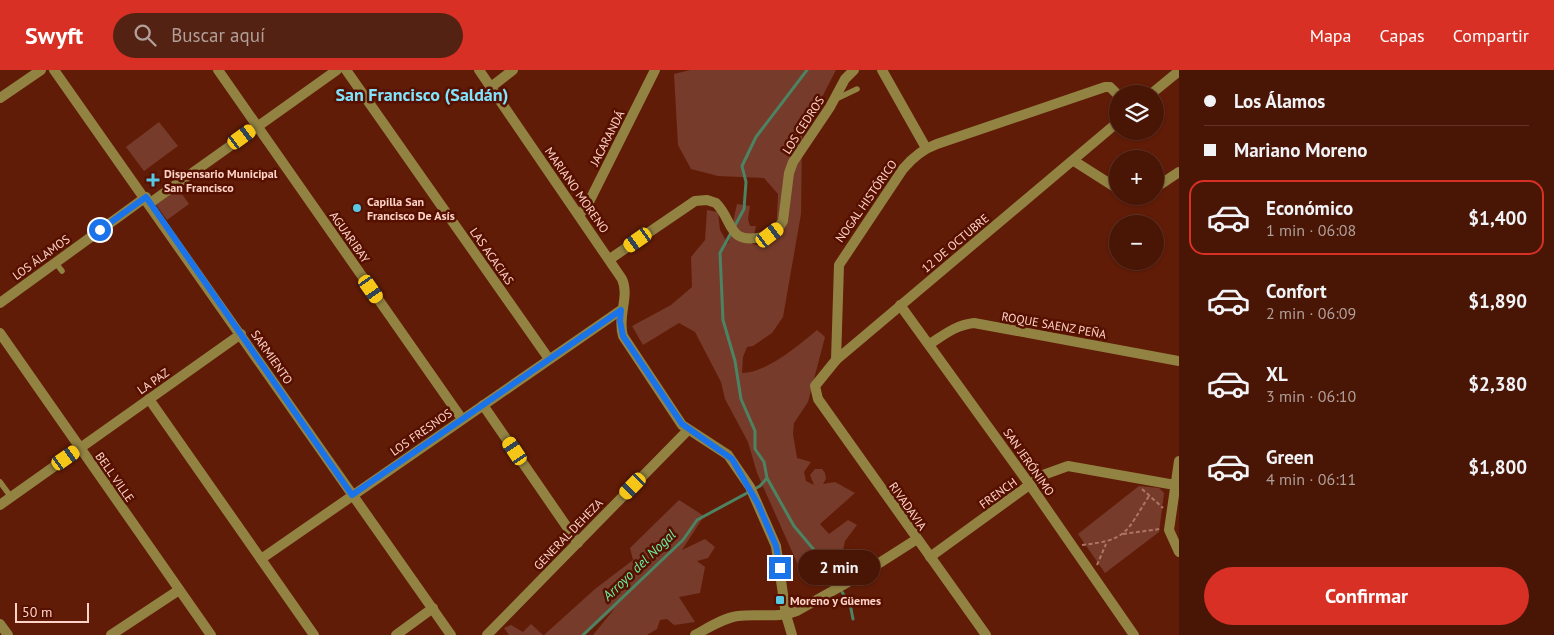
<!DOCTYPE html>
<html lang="es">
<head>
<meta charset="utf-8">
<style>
  body { margin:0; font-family:"PT Sans",sans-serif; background:#532213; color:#f1f3f6; height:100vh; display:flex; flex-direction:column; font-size:19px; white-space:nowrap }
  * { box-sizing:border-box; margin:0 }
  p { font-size:16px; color:#b19f9a }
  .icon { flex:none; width:28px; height:28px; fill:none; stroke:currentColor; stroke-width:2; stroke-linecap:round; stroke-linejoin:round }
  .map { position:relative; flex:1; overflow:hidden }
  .details { display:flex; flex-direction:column; background:#491505; width:375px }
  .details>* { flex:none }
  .guide { display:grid; align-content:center; height:110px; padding:0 25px; background:#491505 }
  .fabs { position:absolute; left:1109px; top:15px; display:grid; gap:10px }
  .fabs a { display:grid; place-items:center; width:55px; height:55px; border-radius:50%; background:#491505; box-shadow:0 1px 4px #0004,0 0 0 1px #613427; font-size:25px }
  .scale { position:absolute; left:15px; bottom:12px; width:74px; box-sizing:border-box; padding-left:5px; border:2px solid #ffd3c7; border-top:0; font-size:14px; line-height:18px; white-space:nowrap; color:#ffd3c7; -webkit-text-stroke:4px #551000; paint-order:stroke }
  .end { position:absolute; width:22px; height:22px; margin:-11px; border:6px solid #1a73e8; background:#fff; box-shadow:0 0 0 2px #fff }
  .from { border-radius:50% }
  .bubble { position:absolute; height:35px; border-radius:18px; background:#491505; box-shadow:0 1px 4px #0004,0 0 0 1px #613427; font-size:16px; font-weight:700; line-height:35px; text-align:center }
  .car { position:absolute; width:15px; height:30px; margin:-15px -8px; border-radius:6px; box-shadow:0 0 4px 1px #0007; background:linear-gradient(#f5c518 24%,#345 0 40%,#f5c518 0 76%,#345 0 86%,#f5c518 0) }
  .guide b { display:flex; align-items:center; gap:18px; height:48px; font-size:19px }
  .guide b+b { border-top:1px solid #613427 }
  .guide i { width:12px; height:12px; background:#f1f3f6 }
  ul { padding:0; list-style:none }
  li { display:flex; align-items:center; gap:15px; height:75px; margin:0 10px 8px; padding:0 15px; border:2px solid transparent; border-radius:15px }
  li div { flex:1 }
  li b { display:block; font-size:19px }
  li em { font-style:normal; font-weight:700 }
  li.current { border-color:#d93025 }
  li>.icon { width:45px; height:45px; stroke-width:1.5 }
  .primary-button { display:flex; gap:10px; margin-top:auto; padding:10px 25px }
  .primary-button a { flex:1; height:58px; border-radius:30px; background:#d93025; color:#fff; font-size:20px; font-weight:700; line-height:58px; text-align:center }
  header { display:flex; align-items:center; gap:30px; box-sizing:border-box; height:70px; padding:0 25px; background:#d93025; color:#fff }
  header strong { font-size:24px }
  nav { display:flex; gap:28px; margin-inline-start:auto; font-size:18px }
  .search { width:350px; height:45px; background:#532213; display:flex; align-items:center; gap:12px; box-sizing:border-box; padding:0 18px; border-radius:28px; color:#b19f9a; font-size:19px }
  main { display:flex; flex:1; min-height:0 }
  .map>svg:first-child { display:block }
  .green { fill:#763b2a }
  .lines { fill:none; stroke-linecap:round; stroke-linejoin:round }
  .stream { stroke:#4c8463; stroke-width:3 }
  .path { stroke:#af7666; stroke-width:2; stroke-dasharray:4 2.5; stroke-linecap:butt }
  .service { stroke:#928343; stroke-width:5.5 }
  .minor { stroke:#928343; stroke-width:10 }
  .route { stroke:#1a73e8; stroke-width:6 }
  .poi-dot { fill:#58c9e4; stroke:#551000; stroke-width:2 }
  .labels { text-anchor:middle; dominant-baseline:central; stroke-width:5; stroke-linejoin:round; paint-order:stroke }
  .street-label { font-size:12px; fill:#ffd3c7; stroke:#551000 }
  .poi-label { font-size:12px; font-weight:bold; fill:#ffd3c7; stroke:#551000; text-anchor:start }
  .water-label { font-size:14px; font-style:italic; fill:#68f2a6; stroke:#551000 }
  .district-label { font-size:18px; font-weight:bold; fill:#80e4fe; stroke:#551000 }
</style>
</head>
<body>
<header>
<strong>Swyft</strong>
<div class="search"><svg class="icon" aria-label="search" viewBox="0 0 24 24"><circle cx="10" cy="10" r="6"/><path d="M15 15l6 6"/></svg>Buscar aquí</div>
<nav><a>Mapa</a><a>Capas</a><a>Compartir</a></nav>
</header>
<main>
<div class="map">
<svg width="1179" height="565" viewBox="0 0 1179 565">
  <rect width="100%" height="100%" fill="#611c07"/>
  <g class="green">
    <path d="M690 0H836L802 66 801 144 783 247 772 263 753 276 747 277 743 287 742 303C766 303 798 276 817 260L825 267 808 332 794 353 793 364 797 388 811 392 804 402 806 411 814 415 810 405 815 399H822L825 403 826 409 823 414 835 412 855 423 820 454 829 464 848 450 857 455 845 471 839 499 824 512 802 504 757 403 748 372 725 329 721 312 695 262 679 253 643 275 632 256 671 235 692 217 691 187 705 170 707 140 718 142 720 160 728 174 737 134 750 136 748 149 750 156H756L752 174 763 176 776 167 778 124 764 108 718 106 691 99 678 75 674 4Z"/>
    <path d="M159 52 178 76 144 101 126 77Z"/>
    <path d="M177 117 189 134 167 150 154 132Z"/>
    <path d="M1139 416 1159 418 1164 423 1159 462 1105 503 1078 464Z"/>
    <path d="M679 430 704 446 682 480 705 469 715 477 708 488 697 491 705 497 700 523 679 527 695 552 674 555 667 549 660 550 657 559 647 565H593L615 538 585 565H544L595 519 633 490 630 478Z"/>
    <path d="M531 554 543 565H509L504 558 511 555 523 562Z"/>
  </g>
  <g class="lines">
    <g class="stream">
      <path d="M767 408 794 456 825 493 834 508"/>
      <path d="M842 522 850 534 853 549"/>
      <path d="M583 565 683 470 697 450 760 416 767 408 764 392 755 379V361L741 329 735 291 723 250 720 183 744 139 746 112 742 96 756 67 807 0"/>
    </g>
    <g class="path">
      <path d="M1142 419 1163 438"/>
      <path d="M1123 464 1160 459"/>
      <path d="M1082 475C1128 470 1126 462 1149 426"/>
      <path d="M1097 495 1106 474"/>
    </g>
    <g class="service">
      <path d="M836 29 857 19"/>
      <path d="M55 192 62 201"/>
      <path d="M0 412 11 427"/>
    </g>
    <g class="minor">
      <path d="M54 0 451 565"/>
      <path d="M218 0 462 349"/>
      <path d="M346 0 549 289"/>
      <path d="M479 0 622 209C630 227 617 245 623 266L682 355 728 385 750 417 776 476 786 545 792 565"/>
      <path d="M882 0 926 78"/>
      <path d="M491 17 513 0"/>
      <path d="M1151 24 1179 1"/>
      <path d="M0 28 41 0"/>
      <path d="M1074 91 1118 119"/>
      <path d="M1155 118 1179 102"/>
      <path d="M150 133 337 0"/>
      <path d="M579 144 586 138 655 0"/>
      <path d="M610 189 695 131 707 130 716 133C734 151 727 175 762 167 772 164 778 160 783 151L789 103 793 92 830 37 845 9 854 0"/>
      <path d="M0 233 146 127"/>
      <path d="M900 235 1030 415 1134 565"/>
      <path d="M0 263 211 565"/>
      <path d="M930 274C945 264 956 255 974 253L1179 291"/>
      <path d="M836 290 839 195 903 99C913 87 923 79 937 74L1105 17H1110L1118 25"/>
      <path d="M149 329 314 565"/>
      <path d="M483 335 578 473"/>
      <path d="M1179 391 1169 460 1179 482"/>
      <path d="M0 435 241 264"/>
      <path d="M930 487 1043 405 1068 396 1175 415"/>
      <path d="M261 489 621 240"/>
      <path d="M0 554 8 565"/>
      <path d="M111 565 179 520"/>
      <path d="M396 565 433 538"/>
      <path d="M487 565 688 360"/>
      <path d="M695 565C708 558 723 548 738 546 758 543 778 549 797 541L859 506 917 469"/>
      <path d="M986 565 818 329 815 316 836 290 1118 52"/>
    </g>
  </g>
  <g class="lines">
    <path class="route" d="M100 160 146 127 352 425 621 240 620 251 623 266 682 354 732 389 758 434 776 476 780 498"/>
  </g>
  <g class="poi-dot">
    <path d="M150.5 102.5h5v5h5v5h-5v5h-5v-5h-5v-5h5z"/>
    <circle cx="357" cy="138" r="5"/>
    <rect x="775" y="525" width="10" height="10" rx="2.5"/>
  </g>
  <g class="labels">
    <g class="street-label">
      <text transform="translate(803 55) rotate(-57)">LOS CEDROS</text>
      <text transform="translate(607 68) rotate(-63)">JACARANDÁ</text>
      <text transform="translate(577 120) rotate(55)">MARIANO MORENO</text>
      <text transform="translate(866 131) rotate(-55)">NOGAL HISTÓRICO</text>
      <text transform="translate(350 167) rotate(55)">AGUARIBAY</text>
      <text transform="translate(955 173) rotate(-40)">12 DE OCTUBRE</text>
      <text transform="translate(492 186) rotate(55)">LAS ACACIAS</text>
      <text transform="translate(41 187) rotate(-36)">LOS ÁLAMOS</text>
      <text transform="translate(1054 255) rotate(10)">ROQUE SAENZ PEÑA</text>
      <text transform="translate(272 287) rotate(55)">SARMIENTO</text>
      <text transform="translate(153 311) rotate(-35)">LA PAZ</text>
      <text transform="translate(421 362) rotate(-35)">LOS FRESNOS</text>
      <text transform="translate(1029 392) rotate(55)">SAN JERÓNIMO</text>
      <text transform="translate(115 407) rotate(55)">BELL VILLE</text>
      <text transform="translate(998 423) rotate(-36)">FRENCH</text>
      <text transform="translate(908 436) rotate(55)">RIVADAVIA</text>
      <text transform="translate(568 464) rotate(-46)">GENERAL DEHEZA</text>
    </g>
    <g class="poi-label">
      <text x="164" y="103">Dispensario Municipal<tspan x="164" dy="14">San Francisco</tspan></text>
      <text x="367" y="131">Capilla San<tspan x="367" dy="14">Francisco De Asís</tspan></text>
      <text x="790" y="530">Moreno y Güemes</text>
    </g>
    <g class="water-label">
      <text transform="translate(639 495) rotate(-44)">Arroyo del Nogal</text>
    </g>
    <g class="district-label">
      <text x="422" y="24">San Francisco (Saldán)</text>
    </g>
  </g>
</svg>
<div class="fabs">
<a><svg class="icon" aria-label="layers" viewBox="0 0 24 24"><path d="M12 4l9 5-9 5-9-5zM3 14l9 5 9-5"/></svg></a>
<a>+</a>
<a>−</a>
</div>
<div class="scale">50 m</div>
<i class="end from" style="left:100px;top:160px"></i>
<i class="end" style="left:780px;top:498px"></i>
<div class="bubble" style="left:798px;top:480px;width:82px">2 min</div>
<i class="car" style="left:242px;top:67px;rotate:54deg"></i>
<i class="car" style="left:770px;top:165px;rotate:53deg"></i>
<i class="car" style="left:638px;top:170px;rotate:235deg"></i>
<i class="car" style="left:371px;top:219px;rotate:145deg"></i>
<i class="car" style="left:515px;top:381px;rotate:326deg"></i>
<i class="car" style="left:66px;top:388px;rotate:55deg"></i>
<i class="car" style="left:633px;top:416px;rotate:224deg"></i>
</div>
<section class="details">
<div class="guide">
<b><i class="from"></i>Los Álamos</b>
<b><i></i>Mariano Moreno</b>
</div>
<ul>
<li class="current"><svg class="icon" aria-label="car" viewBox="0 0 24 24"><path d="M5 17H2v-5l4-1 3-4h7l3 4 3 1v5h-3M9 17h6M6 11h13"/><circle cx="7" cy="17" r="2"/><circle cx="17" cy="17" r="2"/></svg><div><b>Económico</b><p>1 min · 06:08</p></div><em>$1,400</em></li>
<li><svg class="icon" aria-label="car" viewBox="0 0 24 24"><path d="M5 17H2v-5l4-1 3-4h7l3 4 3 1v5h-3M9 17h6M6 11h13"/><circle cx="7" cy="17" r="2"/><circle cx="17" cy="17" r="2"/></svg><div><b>Confort</b><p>2 min · 06:09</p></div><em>$1,890</em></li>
<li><svg class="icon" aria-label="car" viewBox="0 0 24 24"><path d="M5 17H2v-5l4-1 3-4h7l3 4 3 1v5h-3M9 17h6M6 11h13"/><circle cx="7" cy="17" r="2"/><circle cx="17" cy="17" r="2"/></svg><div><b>XL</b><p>3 min · 06:10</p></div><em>$2,380</em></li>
<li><svg class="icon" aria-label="car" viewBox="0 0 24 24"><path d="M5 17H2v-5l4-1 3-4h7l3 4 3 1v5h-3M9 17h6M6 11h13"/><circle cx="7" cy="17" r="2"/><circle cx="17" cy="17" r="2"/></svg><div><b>Green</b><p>4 min · 06:11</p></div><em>$1,800</em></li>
</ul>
<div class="primary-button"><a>Confirmar</a></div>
</section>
</main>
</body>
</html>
